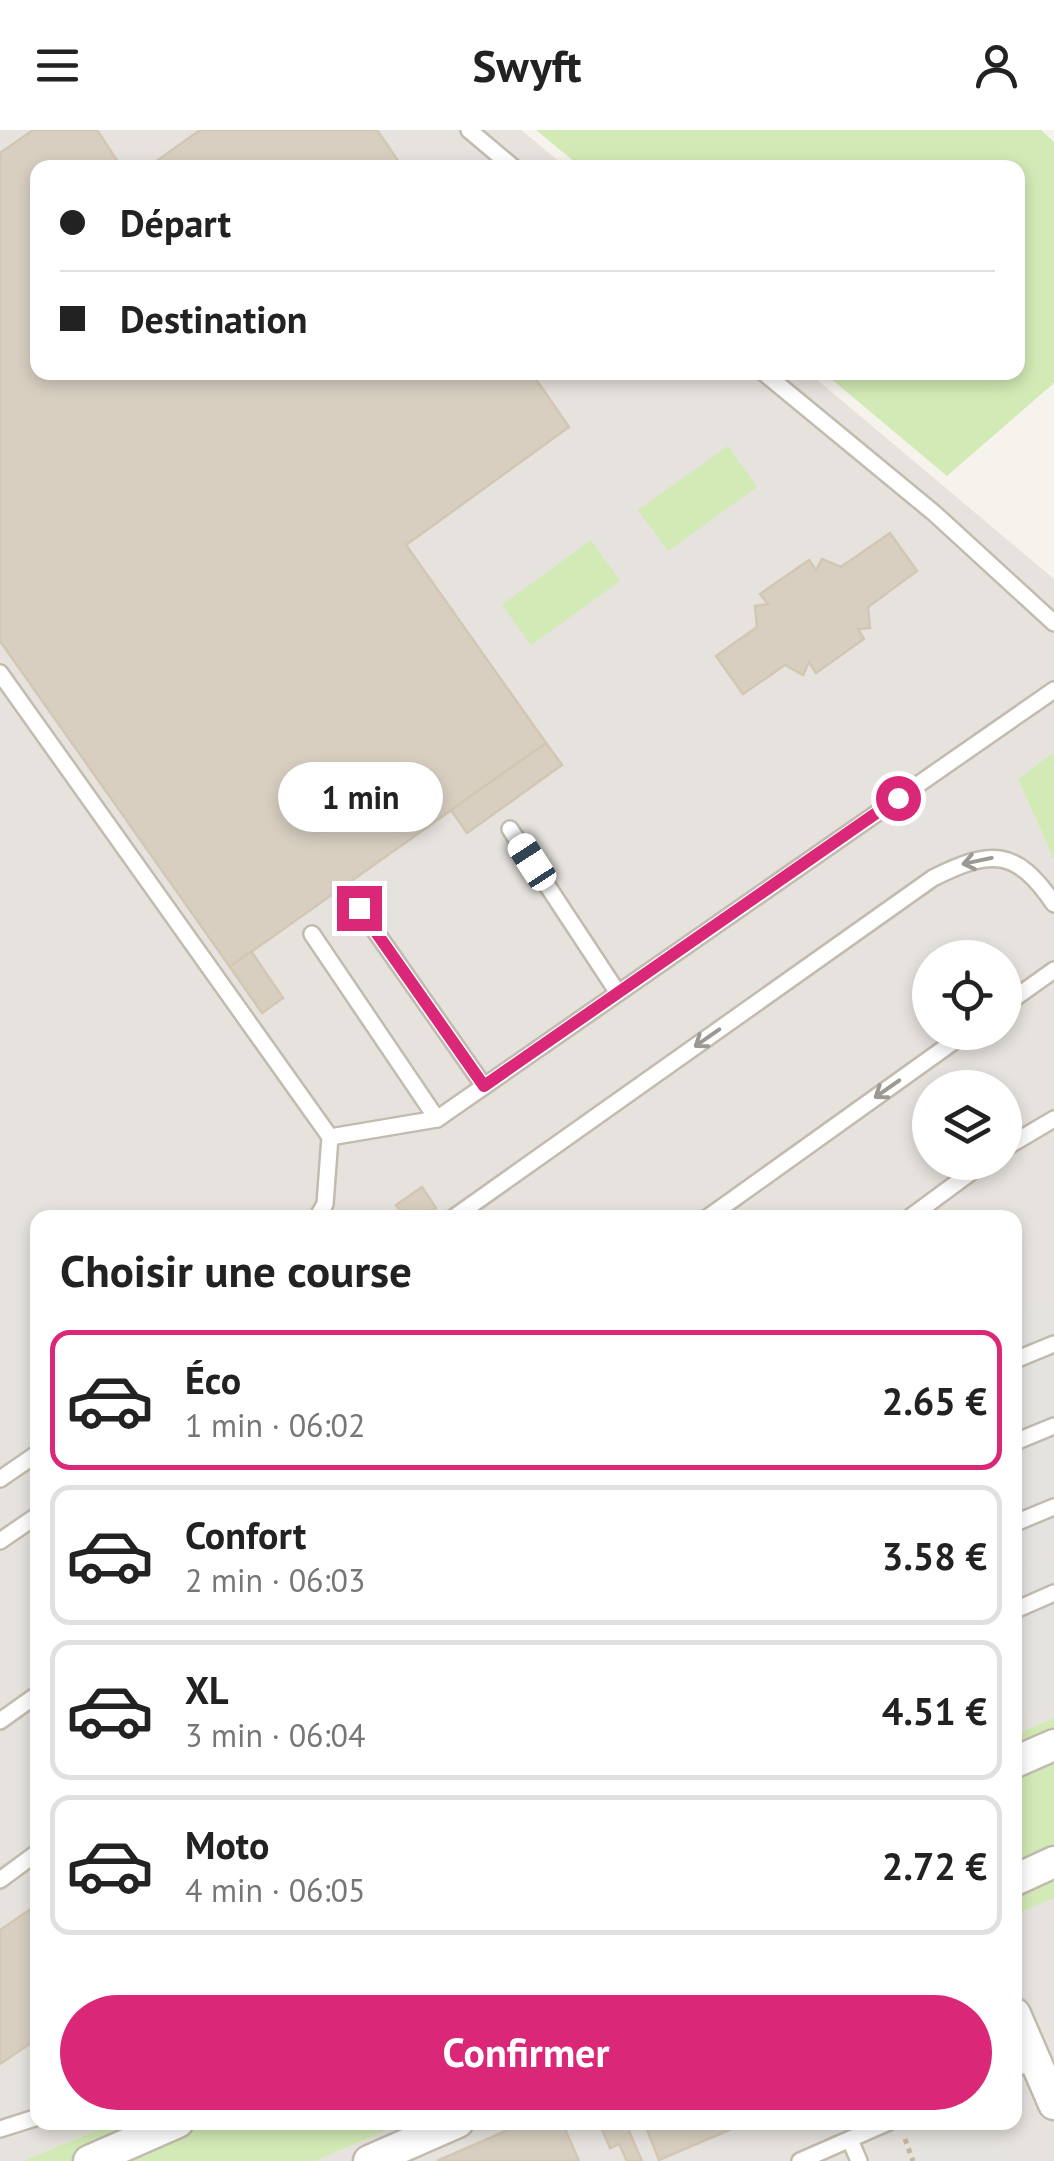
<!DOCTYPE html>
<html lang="fr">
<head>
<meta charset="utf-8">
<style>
  body { margin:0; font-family:"PT Sans",sans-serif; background:#f6f6f6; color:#222; height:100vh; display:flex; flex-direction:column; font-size:38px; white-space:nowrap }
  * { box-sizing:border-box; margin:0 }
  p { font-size:32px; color:#767676 }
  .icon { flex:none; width:55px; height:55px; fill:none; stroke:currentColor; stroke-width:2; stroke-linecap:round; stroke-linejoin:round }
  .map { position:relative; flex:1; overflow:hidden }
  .panel { position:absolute; left:30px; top:1080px; width:992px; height:920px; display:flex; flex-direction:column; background:#fff; border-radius:20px; box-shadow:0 5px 15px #0003 }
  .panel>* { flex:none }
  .hud { position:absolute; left:30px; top:30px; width:995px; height:220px; border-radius:20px; box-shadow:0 5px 15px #0003; display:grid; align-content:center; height:220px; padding:0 30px; background:#fff }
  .controls { position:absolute; left:912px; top:810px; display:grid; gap:20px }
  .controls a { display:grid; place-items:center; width:110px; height:110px; border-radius:50%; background:#fff; box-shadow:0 5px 15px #0003; font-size:50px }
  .end { position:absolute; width:45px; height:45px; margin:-22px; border:12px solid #db2777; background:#fff; box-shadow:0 0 0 5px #fff }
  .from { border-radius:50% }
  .bubble { position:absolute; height:70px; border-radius:35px; background:#fff; box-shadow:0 5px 15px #0003; font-size:32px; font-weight:700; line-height:70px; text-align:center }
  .car { position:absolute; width:30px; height:60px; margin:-30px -15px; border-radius:12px; box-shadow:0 0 8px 2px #0007; background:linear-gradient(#fff 24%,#345 0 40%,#fff 0 76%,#345 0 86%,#fff 0) }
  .hud b { display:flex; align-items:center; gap:35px; height:95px; font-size:38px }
  .hud b+b { border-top:2px solid #e0e0e0 }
  .hud i { width:25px; height:25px; background:#222 }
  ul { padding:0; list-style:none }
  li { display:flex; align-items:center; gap:30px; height:140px; margin:0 20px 15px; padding:0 10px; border:5px solid #e0e0e0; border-radius:20px }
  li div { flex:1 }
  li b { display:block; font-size:38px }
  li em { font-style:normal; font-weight:700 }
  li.selected { border-color:#db2777 }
  li>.icon { width:90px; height:90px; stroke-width:1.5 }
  h2 { padding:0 30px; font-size:45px; line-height:120px }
  .action { display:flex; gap:20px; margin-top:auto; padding:20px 30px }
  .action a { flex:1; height:115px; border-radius:60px; background:#db2777; color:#fff; font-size:40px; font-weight:700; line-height:115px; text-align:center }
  header { display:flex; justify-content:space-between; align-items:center; height:130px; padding:0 30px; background:#fff; font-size:45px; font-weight:700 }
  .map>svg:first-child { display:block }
  .industrial { fill:#e6e2dd; fill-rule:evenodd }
  .green { fill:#d2eab5 }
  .parking { fill:#e5e3e0 }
  .building { fill:#d8cfc1; stroke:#d3c7b4; stroke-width:2.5 }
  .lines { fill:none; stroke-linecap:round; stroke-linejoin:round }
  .service-casing { stroke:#c2bbae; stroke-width:20 }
  .minor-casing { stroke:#c2bbae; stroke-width:35 }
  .path { stroke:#c4b79f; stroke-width:5; stroke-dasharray:5 5; stroke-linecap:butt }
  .service { stroke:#fff; stroke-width:15 }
  .minor { stroke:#fff; stroke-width:30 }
  .oneway { stroke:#9c9892 }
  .route { stroke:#db2777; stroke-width:12 }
</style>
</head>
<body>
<header><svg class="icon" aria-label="menu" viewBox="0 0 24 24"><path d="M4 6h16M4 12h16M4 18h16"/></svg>Swyft<svg class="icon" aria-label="person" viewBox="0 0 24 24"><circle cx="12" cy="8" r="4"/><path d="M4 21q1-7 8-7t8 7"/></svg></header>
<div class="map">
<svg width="1054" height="2031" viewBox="0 0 1054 2031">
  <rect width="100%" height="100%" fill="#f6f3ec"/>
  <g class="industrial">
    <path d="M0 0H521L566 37 38 38V242L809 243 1054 449V622L1018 649 1054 730V1588L1015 1605V1088H38V1992L114 1993 23 2031H0ZM930 828H1005V902H930ZM930 958H1005V1032H930Z"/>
    <path d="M1054 1768V2031H315L404 1993 1015 1992V1785Z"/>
  </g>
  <g class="green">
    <path d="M536 0H1041L1054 12V253L947 346 824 243 1018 242V38L581 37Z"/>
    <path d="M728 316 757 357 668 421 638 380Z"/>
    <path d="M591 410 620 451 531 515 502 475Z"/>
    <path d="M1054 622V730L1018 649Z"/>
    <path d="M1054 1588V1768L1015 1785V1605Z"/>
    <path d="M114 1993H404L315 2031H23Z"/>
  </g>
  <g class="parking">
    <path d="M1054 1171V1413L1015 1430V1188Z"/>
    <path d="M1054 1427V1571L1025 1584 1015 1561V1444Z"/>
    <path d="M961 1995 971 2016 992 2007 1003 2031H918L912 2017Z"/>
  </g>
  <g class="building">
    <path d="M33 0H97L122 38H38V242H531L569 297 406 415 546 613 230 837 0 511V23Z"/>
    <path d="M200 0H377L403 38H147Z"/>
    <path d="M890 403 917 441 868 477 870 498 858 499 864 509 816 543 809 532 803 545 785 535 743 564 716 526 757 497 755 476 768 474 760 464 809 430 816 440 822 429 841 437Z"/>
    <path d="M546 613 562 635 467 703 451 680Z"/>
    <path d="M251 821 283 868 262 883 230 837Z"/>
    <path d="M422 1057 436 1078 422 1088H405L396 1075Z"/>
    <path d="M38 1774V1908L0 1934V1800Z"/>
    <path d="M526 1992H562L579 2031H437Z"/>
    <path d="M599 1992H625L642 2031H627L619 2014 610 2018Z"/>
    <path d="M644 1992H748L659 2030Z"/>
  </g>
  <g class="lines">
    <defs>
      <g id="service">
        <path d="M469 0 514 38"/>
        <path d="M763 242 934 383 1054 493"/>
        <path d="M0 543 330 1007 437 989 1054 560"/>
        <path d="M510 699 618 863"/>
        <path d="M359 778 484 956"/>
        <path d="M312 804 437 989"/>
        <path d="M1005 875 1054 840"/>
        <path d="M1005 1018 1054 989"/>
        <path d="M317 1088 325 1074 330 1007"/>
        <path d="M453 1088 933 748C991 719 1016 718 1054 774"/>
        <path d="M707 1088 967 902"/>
        <path d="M909 1088 985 1032"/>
        <path d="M1015 1230 1054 1214"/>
        <path d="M1015 1312 1054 1296"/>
        <path d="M0 1349 38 1323"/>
        <path d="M1015 1393 1054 1377"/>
        <path d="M0 1411 38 1385"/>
        <path d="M1015 1480 1054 1463"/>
        <path d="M0 1591 38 1564"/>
        <path d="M0 1750 38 1722"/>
        <path d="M1015 1939 1034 1930"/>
        <path d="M0 1999 38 1987"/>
        <path d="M850 2010 859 2031"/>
        <path d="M800 2031 889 1992"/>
      </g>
      <g id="minor">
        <path d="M1015 1632 1054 1615"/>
        <path d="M1015 1750 1054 1732"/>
        <path d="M1015 1884 1054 1974"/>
        <path d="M89 2031 178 1992"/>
        <path d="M369 2031 458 1992"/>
      </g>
    </defs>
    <use href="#service" class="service-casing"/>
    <use href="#minor" class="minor-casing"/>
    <path class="path" d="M905 2009 913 2031"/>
    <use href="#service" class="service"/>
    <use href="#minor" class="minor"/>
  </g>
  <defs><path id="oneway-shaft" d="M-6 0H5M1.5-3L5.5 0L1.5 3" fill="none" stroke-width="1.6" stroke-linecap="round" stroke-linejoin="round" transform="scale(2.5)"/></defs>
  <g class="oneway">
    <use href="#oneway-shaft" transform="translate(977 731) rotate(168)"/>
    <use href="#oneway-shaft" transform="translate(707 908) rotate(145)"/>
    <use href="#oneway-shaft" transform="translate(887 959) rotate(145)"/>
  </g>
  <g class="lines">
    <path class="route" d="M359 778 484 956 898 668"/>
  </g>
</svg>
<div class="controls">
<a><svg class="icon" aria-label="locate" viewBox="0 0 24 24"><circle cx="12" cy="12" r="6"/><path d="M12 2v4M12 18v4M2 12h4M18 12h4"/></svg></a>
<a><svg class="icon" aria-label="layers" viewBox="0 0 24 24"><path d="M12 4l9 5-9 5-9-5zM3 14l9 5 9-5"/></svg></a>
</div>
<i class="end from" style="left:898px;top:668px"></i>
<i class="end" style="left:359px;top:778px"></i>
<div class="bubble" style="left:278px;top:632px;width:165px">1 min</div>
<i class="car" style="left:532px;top:732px;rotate:327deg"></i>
<div class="hud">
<b><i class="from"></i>Départ</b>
<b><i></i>Destination</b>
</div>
<section class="panel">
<h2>Choisir une course</h2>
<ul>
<li class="selected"><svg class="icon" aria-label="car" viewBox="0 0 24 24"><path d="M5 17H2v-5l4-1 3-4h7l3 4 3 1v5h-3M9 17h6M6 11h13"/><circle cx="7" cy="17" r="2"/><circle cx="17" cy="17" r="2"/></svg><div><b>Éco</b><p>1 min · 06:02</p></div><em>2.65 €</em></li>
<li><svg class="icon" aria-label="car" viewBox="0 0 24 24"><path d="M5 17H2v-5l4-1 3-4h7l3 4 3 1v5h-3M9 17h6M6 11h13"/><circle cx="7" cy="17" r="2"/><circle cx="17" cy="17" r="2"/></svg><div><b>Confort</b><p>2 min · 06:03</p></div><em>3.58 €</em></li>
<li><svg class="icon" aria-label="car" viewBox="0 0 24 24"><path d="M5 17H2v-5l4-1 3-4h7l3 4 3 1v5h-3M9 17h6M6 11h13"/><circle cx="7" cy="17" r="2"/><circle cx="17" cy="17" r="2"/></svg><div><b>XL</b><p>3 min · 06:04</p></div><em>4.51 €</em></li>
<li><svg class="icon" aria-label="car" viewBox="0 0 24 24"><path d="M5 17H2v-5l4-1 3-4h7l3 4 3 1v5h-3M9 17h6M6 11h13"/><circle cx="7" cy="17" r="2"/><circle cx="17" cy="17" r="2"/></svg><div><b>Moto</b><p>4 min · 06:05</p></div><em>2.72 €</em></li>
</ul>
<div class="action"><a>Confirmer</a></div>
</section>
</div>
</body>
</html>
